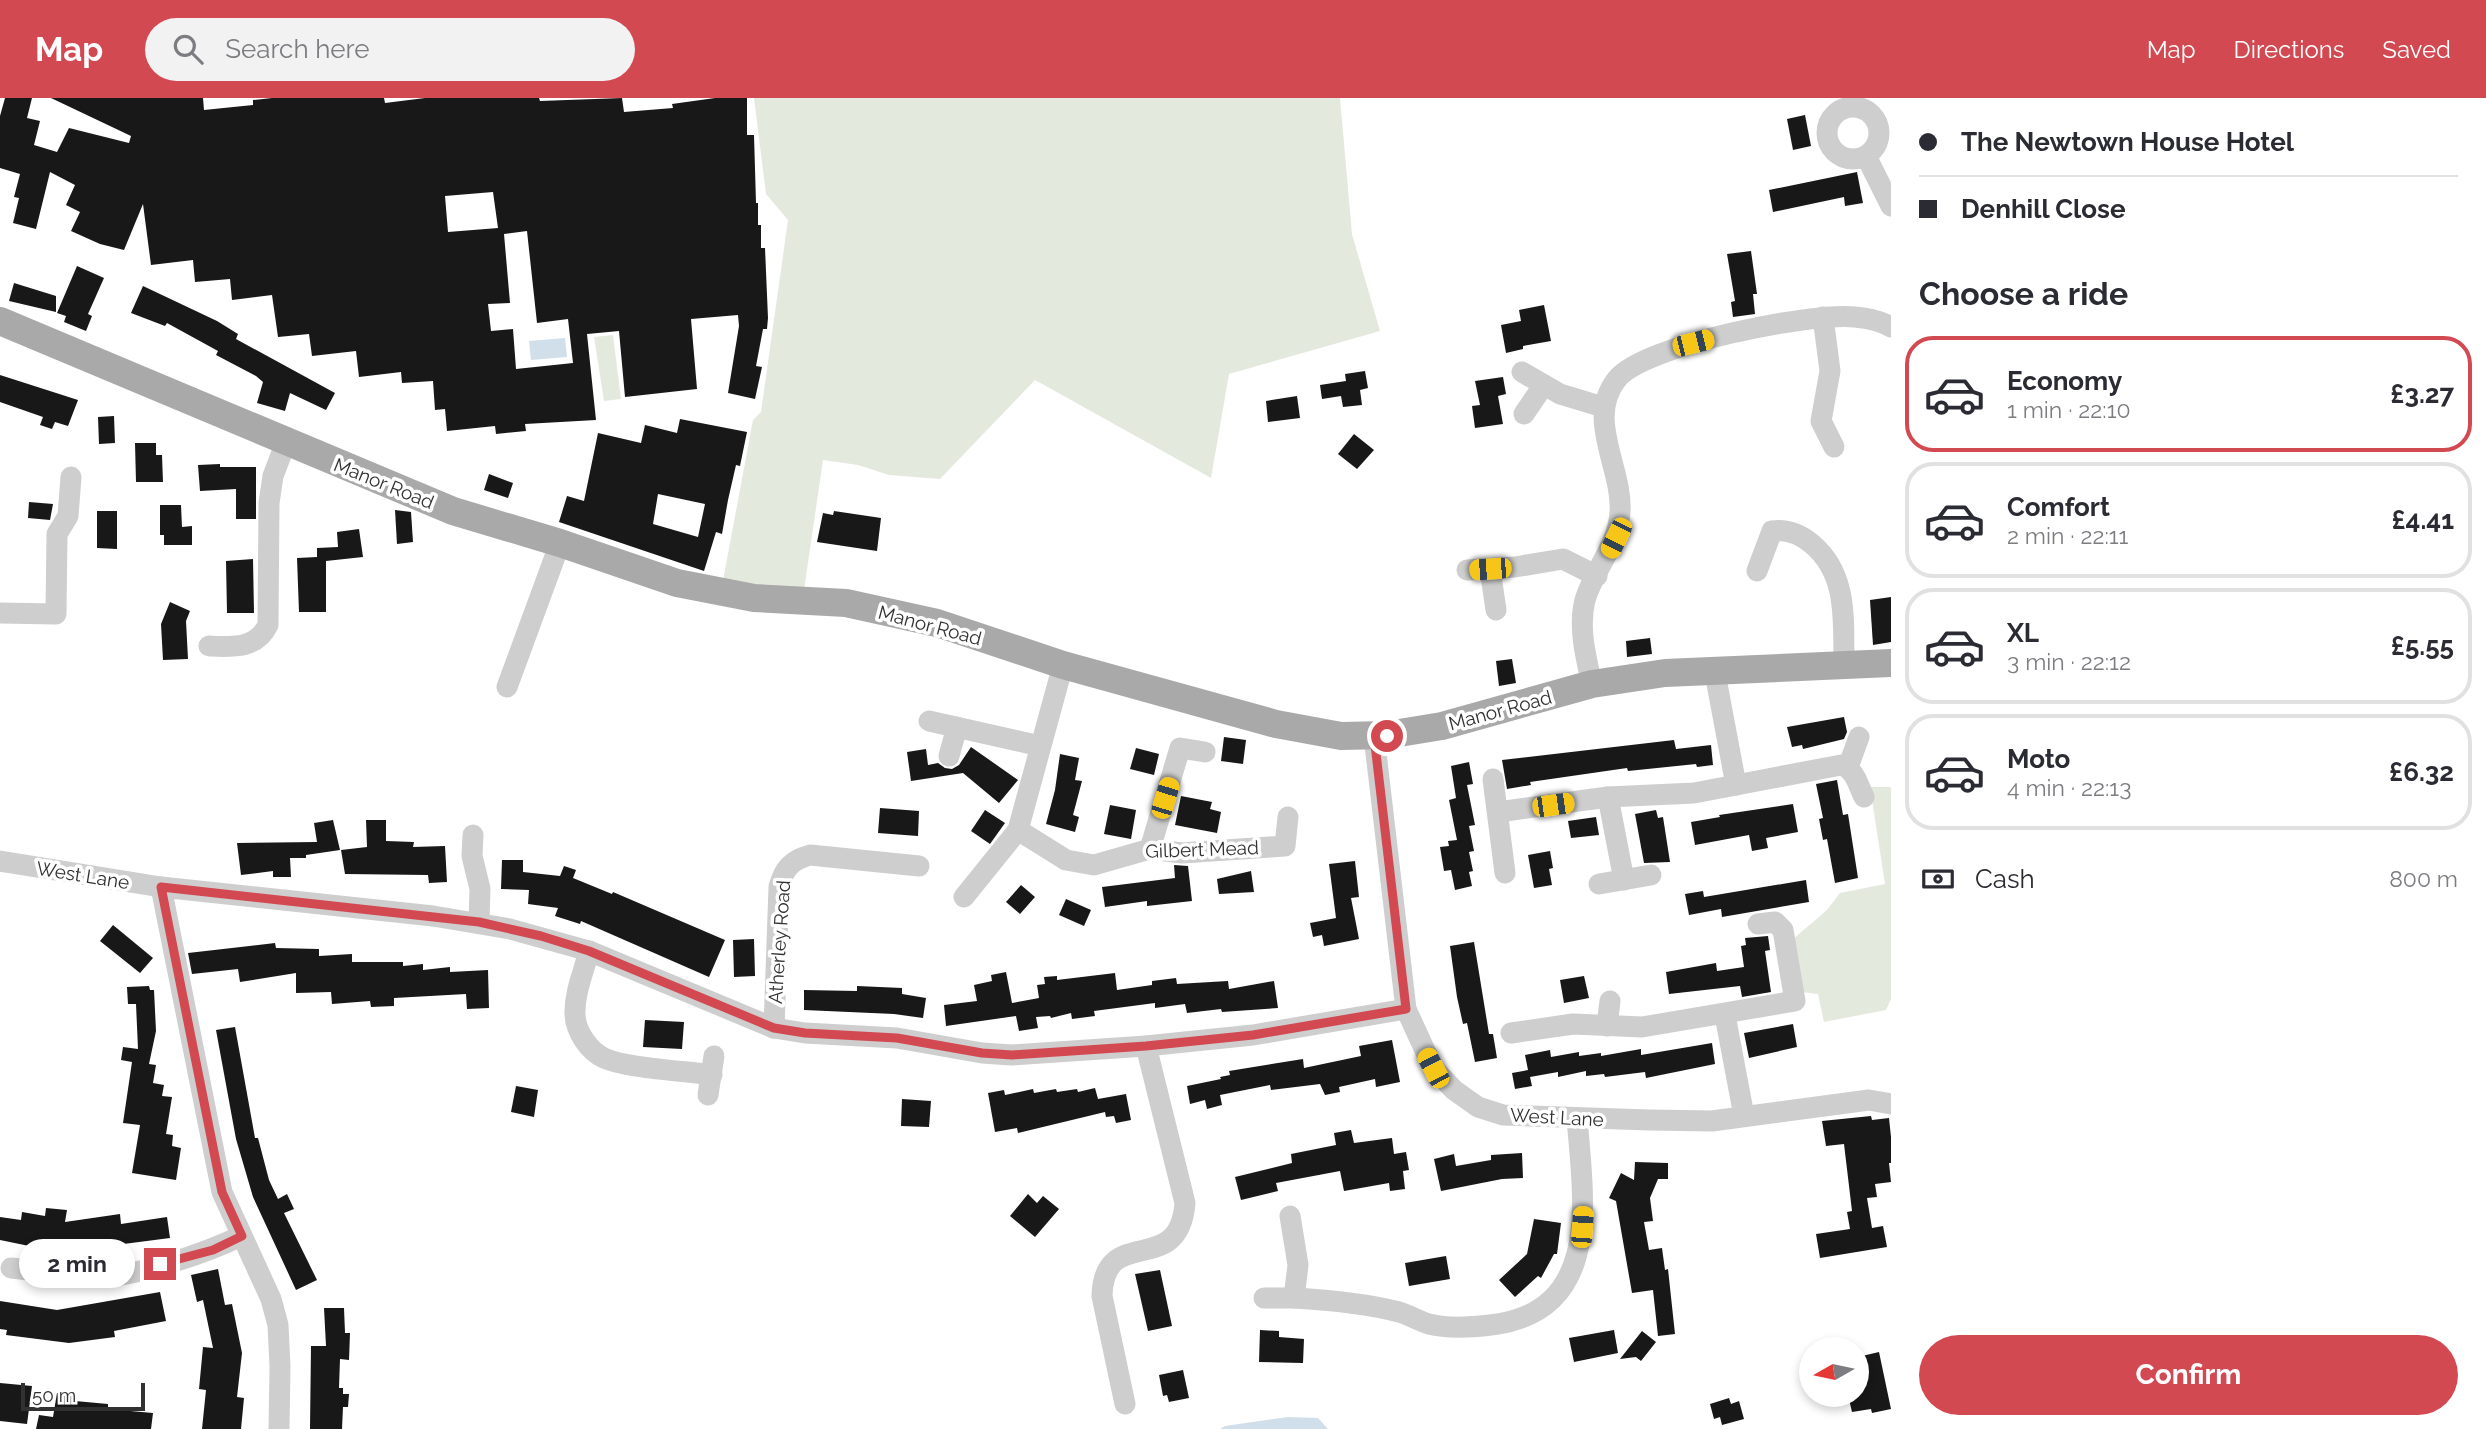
<!DOCTYPE html>
<html lang="en">
<head>
<meta charset="utf-8">
<style>
  body { margin:0; font-family:Raleway,sans-serif; background:#f2f2f3; color:#2b2b33; height:100vh; display:flex; flex-direction:column; font-size:26px; white-space:nowrap }
  * { box-sizing:border-box; margin:0 }
  p { font-size:23px; color:#7c7c81 }
  .icon { flex:none; width:38px; height:38px; fill:none; stroke:currentColor; stroke-width:2; stroke-linecap:round; stroke-linejoin:round }
  .map { position:relative; flex:1; overflow:hidden }
  .side { display:flex; flex-direction:column; background:#fff; width:595px }
  .side>* { flex:none }
  .guide { display:grid; align-content:center; height:154px; padding:0 28px; background:#fff }
  .needle { width:46px; rotate:261deg }
  .tools { position:absolute; left:1799px; top:1239px; display:grid; gap:14px }
  .tools a { display:grid; place-items:center; width:70px; height:70px; border-radius:50%; background:#fff; box-shadow:0 4px 10px #0003; font-size:35px }
  .scale { position:absolute; left:21px; bottom:18px; width:124px; box-sizing:border-box; padding-left:7px; border:4px solid #313131; border-top:0; font-size:19px; line-height:24px; white-space:nowrap; color:#313131; -webkit-text-stroke:5px #fff; paint-order:stroke }
  .end { position:absolute; width:32px; height:32px; margin:-16px; border:9px solid #d34952; background:#fff; box-shadow:0 0 0 4px #fff }
  .from { border-radius:50% }
  .bubble { position:absolute; height:49px; border-radius:24px; background:#fff; box-shadow:0 4px 10px #0003; font-size:23px; font-weight:700; line-height:49px; text-align:center }
  .car { position:absolute; width:21px; height:42px; margin:-21px -10px; border-radius:9px; box-shadow:0 0 5px 2px #0007; background:linear-gradient(#f5c518 24%,#345 0 40%,#f5c518 0 76%,#345 0 86%,#f5c518 0) }
  .guide b { display:flex; align-items:center; gap:24px; height:66px; font-size:26px }
  .guide b+b { border-top:2px solid #e1e1e2 }
  .guide i { width:18px; height:18px; background:#2b2b33 }
  ul { padding:0; list-style:none }
  li { display:flex; align-items:center; gap:21px; height:116px; margin:0 14px 10px; padding:0 14px; border:4px solid #e1e1e2; border-radius:28px }
  li div { flex:1 }
  li b { display:block; font-size:26px }
  li em { font-style:normal; font-weight:700 }
  li.selected { border-color:#d34952 }
  li>.icon { width:63px; height:63px; stroke-width:1.5 }
  h2 { padding:0 28px; font-size:32px; line-height:84px }
  .pay { display:flex; align-items:center; gap:18px; height:77px; padding:0 28px; font-size:26px }
  .pay p { margin-inline-start:auto }
  .cta { display:flex; gap:14px; margin-top:auto; padding:14px 28px }
  .cta a { flex:1; height:80px; border-radius:42px; background:#d34952; color:#fff; font-size:28px; font-weight:700; line-height:80px; text-align:center }
  header { display:flex; align-items:center; gap:42px; box-sizing:border-box; height:98px; padding:0 35px; background:#d34952; color:#fff }
  header strong { font-size:33px }
  nav { display:flex; gap:38px; margin-inline-start:auto; font-size:24px }
  .search { width:490px; height:63px; background:#f2f2f3; display:flex; align-items:center; gap:18px; box-sizing:border-box; padding:0 24px; border-radius:38px; color:#7c7c81; font-size:26px }
  main { display:flex; flex:1; min-height:0 }
  .map>svg:first-child { display:block }
  .green { fill:#e4e9de }
  .water { fill:#d0dfea }
  .building { fill:#181818; fill-rule:evenodd }
  .lines { fill:none; stroke-linecap:round; stroke-linejoin:round }
  .minor { stroke:#cecece; stroke-width:21 }
  .major { stroke:#a9a9a9; stroke-width:28 }
  .route { stroke:#d34952; stroke-width:9 }
  .labels { text-anchor:middle; dominant-baseline:central; stroke-width:7; stroke-linejoin:round; paint-order:stroke }
  .street-label { font-size:19px; fill:#313131; stroke:#fff }
</style>
</head>
<body>
<header>
<strong>Map</strong>
<div class="search"><svg class="icon" aria-label="search" viewBox="0 0 24 24"><circle cx="10" cy="10" r="6"/><path d="M15 15l6 6"/></svg>Search here</div>
<nav><a>Map</a><a>Directions</a><a>Saved</a></nav>
</header>
<main>
<div class="map">
<svg width="1891" height="1331" viewBox="0 0 1891 1331">
  <rect width="100%" height="100%" fill="#fff"/>
  <g class="green">
    <path d="M754 0H1340L1352 136 1380 233 1229 276 1211 380 1035 282 940 381 889 377 858 367 823 362 804 492 722 488 753 322 761 314 788 122 766 96Z"/>
    <path d="M613 237 621 301 604 303 594 239Z"/>
    <path d="M1870 689H1891V901L1886 912 1824 924 1818 896 1801 894 1792 842 1827 812 1840 795 1885 786Z"/>
  </g>
  <g class="water">
    <path d="M565 240 567 259 531 262 529 243Z"/>
    <path d="M1288 1319 1318 1320 1328 1331H1220L1225 1328Z"/>
  </g>
  <g class="building">
    <path d="M5 0H32L27 20 40 23 34 47 57 54 69 30 129 45 131 38 51 0H203L204 12 253 7V2L272 0H384L385 5 425 0H539L540 3 622 0 624 14 673 10 672 6 715 0H747V37H754L756 105H758V127H761V150H765L768 220 767 231H763L756 268 762 269 755 301 728 295 739 228 738 217 691 221 697 291 625 299 619 233 587 236 596 322 525 326 526 333 496 336 495 328 447 333 445 311 435 312 433 283 402 285 401 274 359 279 356 253 312 258 309 236 278 239 272 197 232 202 230 181 195 184 193 162 151 167 143 106 124 152 100 146 71 133 80 114 66 107 75 87 50 74 36 131 13 125 19 100 14 99 20 76 0 70V18ZM493 94 498 130 448 134 445 98ZM527 133 537 225 568 221 573 265 516 271 513 231 491 233 488 206 510 205 504 136Z"/>
    <path d="M1805 17 1811 48 1793 52 1787 21Z"/>
    <path d="M1857 74 1863 105 1845 108 1844 99 1773 114 1769 92Z"/>
    <path d="M1751 153 1757 196H1753L1755 216 1733 219 1731 204 1735 203 1727 156Z"/>
    <path d="M77 168 104 180 88 216 92 218 86 233 64 224 66 218 57 215Z"/>
    <path d="M14 185 56 198V214L9 203Z"/>
    <path d="M143 188 217 223 238 236 236 241 335 295 326 312 290 295 285 313 257 305 263 284 256 278 216 257 218 253 167 225 165 228 131 215Z"/>
    <path d="M1544 207 1551 243 1523 248V251L1506 255 1501 227 1521 223 1519 212Z"/>
    <path d="M1365 273 1368 290 1360 292 1362 307 1343 309 1341 298 1322 301 1320 287 1346 283 1345 276Z"/>
    <path d="M0 277 78 302 68 328 55 324 52 331 40 327 43 319 0 304Z"/>
    <path d="M1503 279 1506 296 1498 298 1503 326 1475 330 1472 308 1480 307 1475 283Z"/>
    <path d="M1297 298 1300 320 1268 324 1266 303Z"/>
    <path d="M114 318 115 345 99 346 98 319Z"/>
    <path d="M680 321 747 334 740 368 736 367 728 402 722 436 716 434 704 473 559 424 567 398 584 403 598 335 641 345 645 327 677 335ZM658 396 705 406 698 439 653 426Z"/>
    <path d="M1354 336 1374 352 1357 371 1338 356Z"/>
    <path d="M135 345H156V357H162L163 384H136Z"/>
    <path d="M220 366V369H256V421H236V391L200 393 198 367Z"/>
    <path d="M489 376 513 385 508 400 484 392Z"/>
    <path d="M29 404 53 406 50 422 28 420Z"/>
    <path d="M160 407H181L182 429 192 428V447H164V437H160Z"/>
    <path d="M395 412 411 414 413 444 397 446Z"/>
    <path d="M97 413H117V451L97 450Z"/>
    <path d="M834 413 881 420 877 453 817 444 823 415 833 417Z"/>
    <path d="M359 431 363 459 326 463V514H299L297 460 317 459V450L338 449 337 434Z"/>
    <path d="M253 461 254 515H227L226 463Z"/>
    <path d="M1891 499V544L1873 547 1870 502Z"/>
    <path d="M170 504 190 513 186 523 188 561 163 562 161 526Z"/>
    <path d="M1650 540 1652 556 1627 559 1626 543Z"/>
    <path d="M1512 561 1516 585 1499 588 1496 563Z"/>
    <path d="M1844 619 1847 634 1844 641 1803 651 1802 647 1792 649 1787 629Z"/>
    <path d="M1224 639 1246 642 1243 666 1221 663Z"/>
    <path d="M1674 642 1676 651 1711 647 1713 667 1697 669 1696 666 1628 673 1627 670 1530 684 1531 687 1507 691 1502 662Z"/>
    <path d="M971 649 1018 682 999 705 963 675 911 683 907 654 926 651 928 667 938 665 945 670 952 671 959 667Z"/>
    <path d="M1136 650 1159 656 1154 677 1130 671Z"/>
    <path d="M1060 656 1079 660 1075 682 1082 683 1073 717 1079 719 1075 734 1046 726 1055 692Z"/>
    <path d="M1469 664 1473 686 1467 687 1475 727 1469 728 1474 753 1469 754 1473 773 1469 774 1472 788 1455 792 1451 772 1444 773 1440 749 1449 748 1448 743 1457 742 1449 702 1456 700 1451 668Z"/>
    <path d="M1837 682 1843 717 1848 716 1858 780 1835 785 1827 741 1823 742 1819 721 1823 720 1816 686Z"/>
    <path d="M1181 698 1212 704 1210 711 1221 714 1217 735 1175 727Z"/>
    <path d="M1793 706 1798 734 1766 740 1768 750 1752 753 1749 737 1695 747 1691 724 1720 719 1719 717Z"/>
    <path d="M1110 707 1136 712 1131 741 1104 736Z"/>
    <path d="M880 710 919 713 918 738 878 735Z"/>
    <path d="M985 712 1005 725 990 746 971 733Z"/>
    <path d="M1656 712 1658 720 1663 719 1670 764 1644 765 1635 716Z"/>
    <path d="M1596 719 1599 737 1571 740 1568 723Z"/>
    <path d="M333 722 340 752 306 757V760H290L291 779H273V773L241 777 237 745 317 744 314 725Z"/>
    <path d="M366 722H386V743L414 744 413 749 445 748 447 784 429 785 428 777 345 776 341 752 367 749Z"/>
    <path d="M1550 753 1553 770 1549 771 1552 787 1534 790 1528 757Z"/>
    <path d="M502 762H523V774L560 778 564 768 576 772 573 780 612 796 613 794 725 842 709 879 581 823 580 826 555 818 558 810 528 806 529 792 501 791Z"/>
    <path d="M1355 763 1359 799 1351 800 1359 841 1324 848 1322 837 1313 839 1310 825 1336 820 1329 766Z"/>
    <path d="M1174 767 1188 768 1192 803 1147 808V803L1105 809 1102 789 1175 780Z"/>
    <path d="M1251 773 1254 794 1219 796 1217 781Z"/>
    <path d="M1806 782 1809 804 1722 819 1721 811 1689 817 1685 796 1703 793 1704 799Z"/>
    <path d="M1021 787 1035 799 1020 816 1006 804Z"/>
    <path d="M1066 801 1091 812 1084 828 1059 817Z"/>
    <path d="M113 827 153 860 140 875 100 843Z"/>
    <path d="M1768 838 1770 852 1765 853 1771 894 1742 899 1740 888 1669 896 1666 874 1716 865 1717 873 1744 869 1741 848 1746 847 1745 840Z"/>
    <path d="M754 841 755 878 734 879 733 842Z"/>
    <path d="M1474 844 1489 936H1493L1497 960 1475 964 1467 925 1463 926 1457 899 1450 848Z"/>
    <path d="M275 845 276 850 319 851V858L352 856V864H403V868L423 866V872L450 869V874L488 872 489 910 467 911 466 896 394 900V908L371 909 370 903 332 906 331 894 296 895V875L240 884 238 871 192 876 188 855Z"/>
    <path d="M1006 874 1012 905 1039 900 1037 887 1045 886 1044 879 1057 878V882L1115 875 1117 892 1152 887V883L1176 880 1177 886 1228 883 1229 891 1274 883 1278 910 1222 914 1221 911 1187 915 1185 906 1155 910V905L1094 913 1095 918 1072 921 1071 915 1051 920 1050 918 1036 919 1038 930 1019 933 1016 918 946 928 944 907 977 903 974 887 992 883 991 877Z"/>
    <path d="M1584 878 1589 900 1564 905 1560 882Z"/>
    <path d="M149 888 150 892H154L156 933 149 966 156 967 153 985 164 987 162 998 172 999 166 1036 173 1037 172 1048 181 1050 176 1082 132 1075 140 1027 123 1025 132 964 121 962 123 949 138 951 136 906H128L127 889Z"/>
    <path d="M857 888 902 890V896L926 900 923 920 894 916 804 912V892L857 893Z"/>
    <path d="M645 922 684 924 682 951 643 949Z"/>
    <path d="M1793 926 1797 949 1749 960 1744 935Z"/>
    <path d="M235 929 255 1040H258L269 1082 278 1101 287 1096 294 1111 284 1115 317 1182 296 1192 253 1099 236 1041 216 932Z"/>
    <path d="M1392 942 1400 984 1376 989 1375 981 1339 989 1340 994 1325 997 1320 986 1271 992 1270 987 1220 997 1222 1007 1207 1011 1205 1002 1190 1006 1187 988 1221 981 1220 979 1230 977 1229 973 1303 961 1304 970 1361 958 1359 948Z"/>
    <path d="M1712 945 1715 966 1646 980 1645 974 1605 979 1604 976 1586 978V973L1558 979V974L1530 979 1532 988 1515 991 1512 975 1528 972 1525 957 1550 952 1551 959 1579 954V958L1601 955V958L1641 951V957Z"/>
    <path d="M516 988 538 992 534 1019 511 1014Z"/>
    <path d="M1095 990 1098 1001 1126 996 1131 1022 1116 1025 1114 1018 1106 1019 1105 1014 1018 1035 1017 1030 995 1034 988 995 1004 992 1005 997 1033 991 1034 995 1056 991 1057 994 1077 991 1078 994Z"/>
    <path d="M902 1001 931 1003 929 1029 901 1028Z"/>
    <path d="M1871 1018 1872 1022 1889 1020 1891 1039V1065H1889L1891 1084 1875 1086 1877 1099 1867 1100 1872 1130 1883 1128 1887 1149 1820 1160 1816 1136 1850 1131 1847 1114 1852 1113 1844 1046 1826 1048 1822 1023Z"/>
    <path d="M1351 1032 1354 1045 1392 1040 1394 1056 1406 1054 1409 1072 1403 1073 1405 1091 1390 1093 1389 1085 1344 1093 1340 1073 1276 1085 1278 1093 1241 1102 1235 1079 1292 1065 1291 1056 1336 1047 1334 1035Z"/>
    <path d="M1522 1055 1523 1080 1502 1081 1441 1093 1434 1061 1454 1056 1456 1068 1491 1062V1057Z"/>
    <path d="M1635 1064 1668 1065V1081H1658L1650 1100 1653 1123 1644 1124 1649 1152 1662 1150 1665 1172 1668 1171 1675 1236 1658 1238 1653 1192 1632 1195 1616 1103 1609 1100 1621 1075 1634 1082Z"/>
    <path d="M1028 1096 1037 1105 1043 1098 1059 1111 1035 1139 1010 1118Z"/>
    <path d="M46 1110 67 1112 65 1124 120 1116 121 1126 167 1119 170 1140 77 1152 34 1149 0 1142V1119L21 1122 22 1114 45 1118Z"/>
    <path d="M1534 1121 1561 1125 1557 1156H1554L1541 1180 1538 1178 1515 1199 1499 1182 1527 1156Z"/>
    <path d="M1446 1158 1450 1181 1409 1188 1405 1165Z"/>
    <path d="M218 1171 225 1207 232 1206 242 1255 237 1299 244 1300 241 1331H202L206 1292 199 1291 203 1249 213 1250 203 1202 197 1204 191 1177Z"/>
    <path d="M1160 1172 1172 1228 1148 1233 1135 1176Z"/>
    <path d="M160 1194 166 1223 114 1233 115 1239 69 1245 6 1237 7 1232 0 1231V1203L57 1212Z"/>
    <path d="M324 1210H344L345 1235H350L349 1262 340 1261 339 1290H343V1296H349L348 1309H343L342 1331H310L311 1248H326Z"/>
    <path d="M1260 1232 1279 1233V1239L1304 1241 1303 1265 1259 1264Z"/>
    <path d="M1614 1232 1618 1255 1574 1264 1569 1240Z"/>
    <path d="M1642 1233 1656 1244 1641 1263 1636 1259 1620 1261Z"/>
    <path d="M1879 1254 1891 1311 1872 1315 1871 1311 1852 1314 1848 1297H1857V1269L1864 1267 1862 1258Z"/>
    <path d="M1183 1272 1189 1300 1169 1304 1167 1297 1163 1298 1159 1277Z"/>
    <path d="M0 1285 32 1288 27 1326 0 1323Z"/>
    <path d="M57 1295 76 1298 75 1303 108 1306V1311L153 1315 151 1331H36L39 1317 53 1319Z"/>
    <path d="M1729 1300 1731 1306 1739 1303 1744 1321 1722 1327 1720 1319 1714 1321 1710 1306Z"/>
  </g>
  <g class="lines">
    <g class="minor">
      <circle cx="1853" cy="35" r="26"/>
      <path d="M1866 58 1891 108"/>
      <path d="M1823 219 1830 273 1821 323 1834 349"/>
      <path d="M1522 274 1560 296 1603 309"/>
      <path d="M1524 316 1543 288"/>
      <path d="M1490 471 1496 512"/>
      <path d="M1467 472 1515 469 1563 461 1597 478"/>
      <path d="M1757 473 1772 433C1787 431 1800 436 1812 446 1849 477 1843 524 1844 568"/>
      <path d="M0 515 56 516 57 436 68 418 71 379"/>
      <path d="M209 548C233 549 256 551 268 527L269 405 273 378 286 344"/>
      <path d="M1714 570 1736 687"/>
      <path d="M1592 586C1586 560 1578 529 1585 502 1594 471 1618 448 1620 414 1623 370 1585 321 1617 281 1644 247 1812 214 1855 219 1866 220 1881 223 1891 229"/>
      <path d="M507 589 560 445"/>
      <path d="M929 623 1040 648"/>
      <path d="M1374 638 1406 911 1433 970 1454 992 1478 1009 1503 1017 1649 1022 1712 1023 1869 1002 1891 1006"/>
      <path d="M949 658 957 629"/>
      <path d="M1848 669 1859 639"/>
      <path d="M1493 681 1505 775"/>
      <path d="M1608 699 1624 782"/>
      <path d="M1498 714 1608 699 1694 695 1841 667C1855 671 1858 687 1864 699"/>
      <path d="M1018 732 1066 762 1094 767 1150 751 1182 755 1285 748 1288 719"/>
      <path d="M473 737 472 758 480 791 479 824"/>
      <path d="M1150 751 1180 650 1205 654"/>
      <path d="M0 763 161 789 433 818 510 831 589 853 774 930 805 935 897 940 982 955 1012 957 1146 948 1253 937 1406 911"/>
      <path d="M1599 786 1651 777"/>
      <path d="M161 789 222 1094 271 1201 278 1227 280 1268 279 1331"/>
      <path d="M964 799 1018 732 1063 567"/>
      <path d="M589 853C584 873 574 895 575 917 576 934 589 953 604 960 625 970 686 973 712 977"/>
      <path d="M1725 917 1744 1018"/>
      <path d="M1607 928 1610 903"/>
      <path d="M774 930 779 789C784 770 792 762 810 757L919 768"/>
      <path d="M1511 935 1573 926 1642 929 1795 903 1783 832 1775 824 1758 826"/>
      <path d="M708 997 714 958"/>
      <path d="M1290 1118 1298 1167 1294 1200C1330 1202 1364 1205 1399 1214 1409 1217 1419 1223 1429 1226 1449 1231 1477 1229 1498 1226 1603 1209 1583 1098 1577 1020"/>
      <path d="M11 1170C39 1173 69 1179 97 1179 136 1179 206 1155 241 1138"/>
      <path d="M1264 1200H1294"/>
      <path d="M1125 1306 1102 1198C1104 1124 1179 1182 1185 1105L1146 948"/>
    </g>
    <path class="major" d="M0 223 453 413 560 445 677 485 754 500 846 505 937 525 1063 567 1276 626 1341 638 1387 637 1442 628 1592 586 1665 575 1891 565"/>
  </g>
  <g class="lines">
    <path class="route" d="M160 1166 213 1152 242 1138 222 1094 161 789 479 824 541 838 589 853 774 930 805 935 897 940 982 955 1012 957 1146 948 1253 937 1406 911 1374 638H1387"/>
  </g>
  <g class="labels">
    <g class="street-label">
      <text transform="translate(384 385) rotate(22)">Manor Road</text>
      <text transform="translate(930 527) rotate(15)">Manor Road</text>
      <text transform="translate(1500 612) rotate(-15)">Manor Road</text>
      <text transform="translate(1202 751) rotate(-2)">Gilbert Mead</text>
      <text transform="translate(83 777) rotate(9)">West Lane</text>
      <text transform="translate(779 844) rotate(-86)">Atherley Road</text>
      <text transform="translate(1557 1019) rotate(3)">West Lane</text>
    </g>
  </g>
</svg>
<div class="tools">
<a><svg class="needle" viewBox="-14 -14 28 28"><path d="M0-13l5 13h-10z" fill="#e53935"/><path d="M0 13l5-13h-10z" fill="#7c7c81"/></svg></a>
</div>
<div class="scale">50 m</div>
<i class="end from" style="left:1387px;top:638px"></i>
<i class="end" style="left:160px;top:1166px"></i>
<div class="bubble" style="left:19px;top:1141px;width:116px">2 min</div>
<i class="car" style="left:1693px;top:245px;rotate:76deg"></i>
<i class="car" style="left:1616px;top:440px;rotate:206deg"></i>
<i class="car" style="left:1490px;top:471px;rotate:266deg"></i>
<i class="car" style="left:1165px;top:700px;rotate:17deg"></i>
<i class="car" style="left:1553px;top:707px;rotate:82deg"></i>
<i class="car" style="left:1433px;top:970px;rotate:332deg"></i>
<i class="car" style="left:1582px;top:1129px;rotate:4deg"></i>
</div>
<section class="side">
<div class="guide">
<b><i class="from"></i>The Newtown House Hotel</b>
<b><i></i>Denhill Close</b>
</div>
<h2>Choose a ride</h2>
<ul>
<li class="selected"><svg class="icon" aria-label="car" viewBox="0 0 24 24"><path d="M5 17H2v-5l4-1 3-4h7l3 4 3 1v5h-3M9 17h6M6 11h13"/><circle cx="7" cy="17" r="2"/><circle cx="17" cy="17" r="2"/></svg><div><b>Economy</b><p>1 min · 22:10</p></div><em>£3.27</em></li>
<li><svg class="icon" aria-label="car" viewBox="0 0 24 24"><path d="M5 17H2v-5l4-1 3-4h7l3 4 3 1v5h-3M9 17h6M6 11h13"/><circle cx="7" cy="17" r="2"/><circle cx="17" cy="17" r="2"/></svg><div><b>Comfort</b><p>2 min · 22:11</p></div><em>£4.41</em></li>
<li><svg class="icon" aria-label="car" viewBox="0 0 24 24"><path d="M5 17H2v-5l4-1 3-4h7l3 4 3 1v5h-3M9 17h6M6 11h13"/><circle cx="7" cy="17" r="2"/><circle cx="17" cy="17" r="2"/></svg><div><b>XL</b><p>3 min · 22:12</p></div><em>£5.55</em></li>
<li><svg class="icon" aria-label="car" viewBox="0 0 24 24"><path d="M5 17H2v-5l4-1 3-4h7l3 4 3 1v5h-3M9 17h6M6 11h13"/><circle cx="7" cy="17" r="2"/><circle cx="17" cy="17" r="2"/></svg><div><b>Moto</b><p>4 min · 22:13</p></div><em>£6.32</em></li>
</ul>
<div class="pay"><svg class="icon" aria-label="cash" viewBox="0 0 24 24"><path d="M3 7h18v10H3z"/><circle cx="12" cy="12" r="2"/></svg>Cash<p>800 m</p></div>
<div class="cta"><a>Confirm</a></div>
</section>
</main>
</body>
</html>
